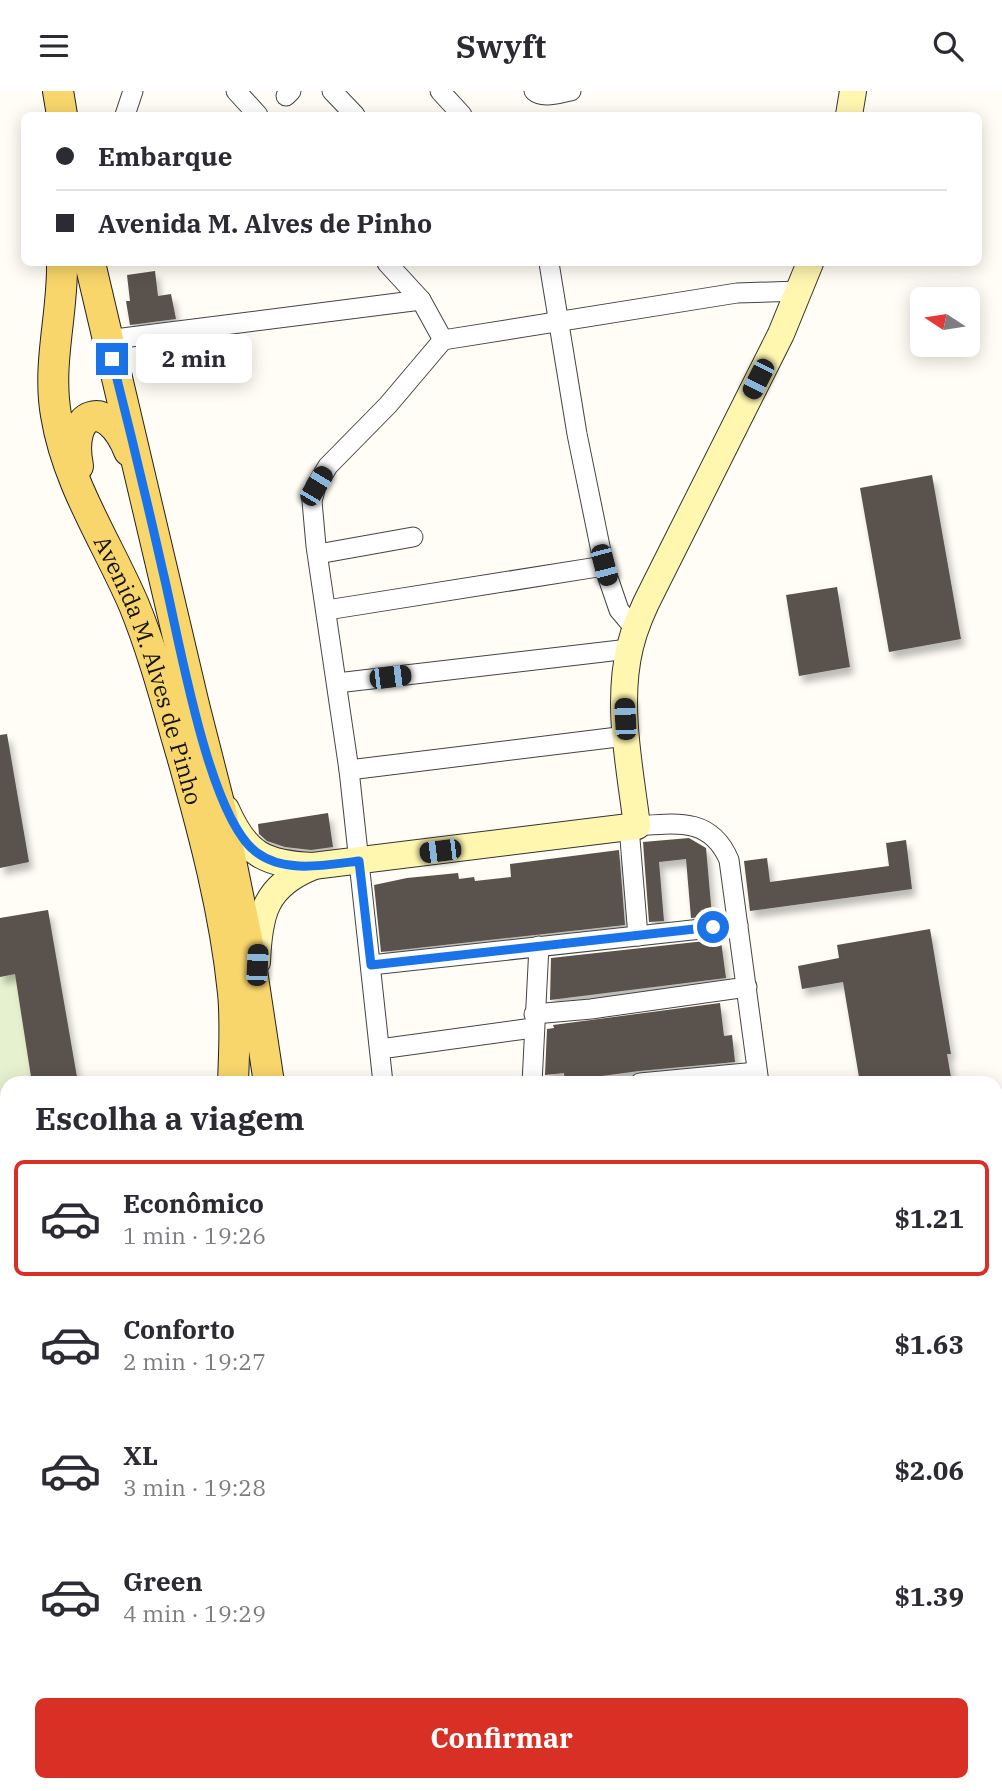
<!DOCTYPE html>
<html lang="pt">
<head>
<meta charset="utf-8">
<style>
  body { margin:0; font-family:"IBM Plex Serif",serif; background:#f2f2f3; color:#2b2b33; height:100vh; display:flex; flex-direction:column; font-size:26px; white-space:nowrap }
  * { box-sizing:border-box; margin:0 }
  p { font-size:23px; color:#7c7c81 }
  .icon { flex:none; width:38px; height:38px; fill:none; stroke:currentColor; stroke-width:2; stroke-linecap:round; stroke-linejoin:round }
  .map { position:relative; flex:1; overflow:hidden }
  .panel { position:absolute; left:0px; top:985px; width:1003px; height:716px; display:flex; flex-direction:column; background:#fff; border-radius:21px 21px 0 0; box-shadow:0 4px 18px #0003 }
  .panel>* { flex:none }
  .banner { position:absolute; left:21px; top:21px; width:961px; height:154px; border-radius:10px; box-shadow:0 4px 18px #0003; display:grid; align-content:center; height:154px; padding:0 35px; background:#fff }
  .needle { width:46px; rotate:282deg }
  .buttons { position:absolute; left:910px; top:196px; display:grid; gap:14px }
  .buttons a { display:grid; place-items:center; width:70px; height:70px; border-radius:10px; background:#fff; box-shadow:0 4px 18px #0003; font-size:35px }
  .end { position:absolute; width:32px; height:32px; margin:-16px; border:9px solid #1a73e8; background:#fff; box-shadow:0 0 0 4px #fff }
  .from { border-radius:50% }
  .bubble { position:absolute; height:49px; border-radius:10px; background:#fff; box-shadow:0 4px 18px #0003; font-size:23px; font-weight:700; line-height:49px; text-align:center }
  .car { position:absolute; width:21px; height:42px; margin:-21px -10px; border-radius:9px; box-shadow:0 0 5px 2px #0007; background:linear-gradient(#222 24%,#8ab4d8 0 40%,#222 0 76%,#8ab4d8 0 86%,#222 0) }
  .banner b { display:flex; align-items:center; gap:24px; height:66px; font-size:26px }
  .banner b+b { border-top:2px solid #e1e1e2 }
  .banner i { width:18px; height:18px; background:#2b2b33 }
  ul { padding:0; list-style:none }
  li { display:flex; align-items:center; gap:21px; height:116px; margin:0 14px 10px; padding:0 21px; border:4px solid transparent; border-radius:10px }
  li div { flex:1 }
  li b { display:block; font-size:26px }
  li em { font-style:normal; font-weight:700 }
  li.selected { border-color:#d93025 }
  li>.icon { width:63px; height:63px; stroke-width:1.5 }
  h2 { padding:0 35px; font-size:32px; line-height:84px }
  .action { display:flex; gap:14px; margin-top:auto; padding:14px 35px }
  .action a { flex:1; height:80px; border-radius:10px; background:#d93025; color:#fff; font-size:28px; font-weight:700; line-height:80px; text-align:center }
  header { display:flex; justify-content:space-between; align-items:center; height:91px; padding:0 35px; background:#fff; font-size:32px; font-weight:700 }
  .map>svg:first-child { display:block }
  .pitch { fill:#e6f2cf }
  .building { fill:#5a524d; filter:url(#shadow) }
  .lines { fill:none; stroke-linecap:round; stroke-linejoin:round }
  .street-casing { stroke:#444; stroke-width:21 }
  .secondary-casing { stroke:#333; stroke-width:28 }
  .primary-casing { stroke:#222; stroke-width:32 }
  .street { stroke:#fff; stroke-width:19 }
  .secondary { stroke:#fff6b0; stroke-width:26 }
  .primary { stroke:#f9d66b; stroke-width:30 }
  .route { stroke:#1a73e8; stroke-width:9 }
  .labels { text-anchor:middle; dominant-baseline:central; stroke-width:7; stroke-linejoin:round; paint-order:stroke }
  .street-label { font-size:23px; fill:#111; stroke:#fff }
</style>
</head>
<body>
<header><svg class="icon" aria-label="menu" viewBox="0 0 24 24"><path d="M4 6h16M4 12h16M4 18h16"/></svg>Swyft<svg class="icon" aria-label="search" viewBox="0 0 24 24"><circle cx="10" cy="10" r="6"/><path d="M15 15l6 6"/></svg></header>
<div class="map">
<svg width="1002" height="1700" viewBox="0 0 1002 1700">
  <defs>
    <filter id="shadow"><feDropShadow dx="4" dy="7" stdDeviation="3.5" flood-color="#0004"/></filter>
  </defs>
  <rect width="100%" height="100%" fill="#fffdf5"/>
  <g class="pitch">
    <path d="M48 819 78 992H7V1121L0 1122V827Z"/>
    <path d="M7 1150V1337L0 1338V1151Z"/>
  </g>
  <g class="building">
    <path d="M155 180 158 205 171 203 176 228 130 234 126 210H130L127 184Z"/>
    <path d="M932 384 961 548 889 561 860 397Z"/>
    <path d="M837 496 850 576 799 585 786 504Z"/>
    <path d="M7 643 29 771 0 777V644Z"/>
    <path d="M328 722 333 756 311 759 285 756 267 750 259 743 258 733Z"/>
    <path d="M689 747 706 757 712 825 691 827 686 768 659 771 664 830 649 831 643 751Z"/>
    <path d="M906 749 912 798 750 820 744 770 767 767 770 791 889 775 886 752Z"/>
    <path d="M619 759 625 834 381 861 374 794 407 787 458 782 459 788 474 786 475 790 511 786 510 773Z"/>
    <path d="M48 819 78 992H32L15 883 0 886V827Z"/>
    <path d="M930 838 951 963H947L952 992H860L843 891 802 898 798 875 839 867 837 854Z"/>
    <path d="M714 849 721 850 726 887 550 909 551 867Z"/>
    <path d="M720 912 724 945 732 944 735 971 639 980 579 988V991L569 992H565L564 982 545 984 547 938 554 937 553 934Z"/>
  </g>
  <g class="lines">
    <defs>
      <g id="street">
        <path d="M236 0 258 24"/>
        <path d="M332 0 355 24"/>
        <path d="M440 0 462 24"/>
        <path d="M534 0C543 8 559 2 571 0"/>
        <path d="M286 5 291 0"/>
        <path d="M125 24 133 0"/>
        <path d="M387 172 421 209 443 249"/>
        <path d="M549 172 577 343 604 475 619 519 635 538"/>
        <path d="M107 249 421 209"/>
        <path d="M318 463 413 446"/>
        <path d="M327 519 604 475"/>
        <path d="M337 592 629 558"/>
        <path d="M349 679 626 645"/>
        <path d="M637 735C676 732 711 726 729 769L759 992"/>
        <path d="M629 736 638 845"/>
        <path d="M371 874 738 834"/>
        <path d="M534 923 591 918 747 896"/>
        <path d="M380 958 533 937"/>
        <path d="M383 992 349 679 316 455 312 410 316 395 328 375 388 314 443 249 737 202 799 200"/>
        <path d="M532 992 539 855"/>
        <path d="M640 992 757 981"/>
        <path d="M0 1560 7 1564"/>
        <path d="M0 1603 7 1599"/>
      </g>
      <g id="secondary">
        <path d="M849 24 853 0"/>
        <path d="M226 718C246 764 265 773 313 775L637 735C630 677 616 614 630 556 635 535 644 515 654 496L781 243 810 172"/>
        <path d="M257 871C259 823 265 795 312 776"/>
      </g>
      <g id="primary">
        <path d="M58 0 62 24"/>
        <path id="s1" d="M62 172C63 223 47 273 56 324 67 393 107 451 134 514 154 563 167 614 182 665 204 743 225 822 233 902 236 932 234 962 233 992"/>
        <path d="M90 172 194 614 220 716 248 853 269 992"/>
        <path d="M78 375C67 319 107 305 129 360"/>
        <path d="M381 1694 382 1700"/>
      </g>
    </defs>
    <use href="#street" class="street-casing"/>
    <use href="#secondary" class="secondary-casing"/>
    <use href="#primary" class="primary-casing"/>
    <use href="#street" class="street"/>
    <use href="#secondary" class="secondary"/>
    <use href="#primary" class="primary"/>
  </g>
  <g class="lines">
    <path class="route" d="M112 268C130 339 147 410 163 481 178 542 208 725 256 761 285 783 325 774 359 770L371 874 713 836"/>
  </g>
  <g class="labels">
    <g class="street-label">
      <text stroke="none"><textPath href="#s1" startOffset="425">Avenida M. Alves de Pinho</textPath></text>
    </g>
  </g>
</svg>
<div class="buttons">
<a><svg class="needle" viewBox="-14 -14 28 28"><path d="M0-13l5 13h-10z" fill="#e53935"/><path d="M0 13l5-13h-10z" fill="#7c7c81"/></svg></a>
</div>
<i class="end from" style="left:713px;top:836px"></i>
<i class="end" style="left:112px;top:268px"></i>
<div class="bubble" style="left:136px;top:243px;width:116px">2 min</div>
<i class="car" style="left:758px;top:288px;rotate:207deg"></i>
<i class="car" style="left:316px;top:395px;rotate:31deg"></i>
<i class="car" style="left:604px;top:474px;rotate:165deg"></i>
<i class="car" style="left:390px;top:586px;rotate:83deg"></i>
<i class="car" style="left:625px;top:628px;rotate:357deg"></i>
<i class="car" style="left:440px;top:760px;rotate:263deg"></i>
<i class="car" style="left:257px;top:874px;rotate:3deg"></i>
<div class="banner">
<b><i class="from"></i>Embarque</b>
<b><i></i>Avenida M. Alves de Pinho</b>
</div>
<section class="panel">
<h2>Escolha a viagem</h2>
<ul>
<li class="selected"><svg class="icon" aria-label="car" viewBox="0 0 24 24"><path d="M5 17H2v-5l4-1 3-4h7l3 4 3 1v5h-3M9 17h6M6 11h13"/><circle cx="7" cy="17" r="2"/><circle cx="17" cy="17" r="2"/></svg><div><b>Econômico</b><p>1 min · 19:26</p></div><em>$1.21</em></li>
<li><svg class="icon" aria-label="car" viewBox="0 0 24 24"><path d="M5 17H2v-5l4-1 3-4h7l3 4 3 1v5h-3M9 17h6M6 11h13"/><circle cx="7" cy="17" r="2"/><circle cx="17" cy="17" r="2"/></svg><div><b>Conforto</b><p>2 min · 19:27</p></div><em>$1.63</em></li>
<li><svg class="icon" aria-label="car" viewBox="0 0 24 24"><path d="M5 17H2v-5l4-1 3-4h7l3 4 3 1v5h-3M9 17h6M6 11h13"/><circle cx="7" cy="17" r="2"/><circle cx="17" cy="17" r="2"/></svg><div><b>XL</b><p>3 min · 19:28</p></div><em>$2.06</em></li>
<li><svg class="icon" aria-label="car" viewBox="0 0 24 24"><path d="M5 17H2v-5l4-1 3-4h7l3 4 3 1v5h-3M9 17h6M6 11h13"/><circle cx="7" cy="17" r="2"/><circle cx="17" cy="17" r="2"/></svg><div><b>Green</b><p>4 min · 19:29</p></div><em>$1.39</em></li>
</ul>
<div class="action"><a>Confirmar</a></div>
</section>
</div>
</body>
</html>
